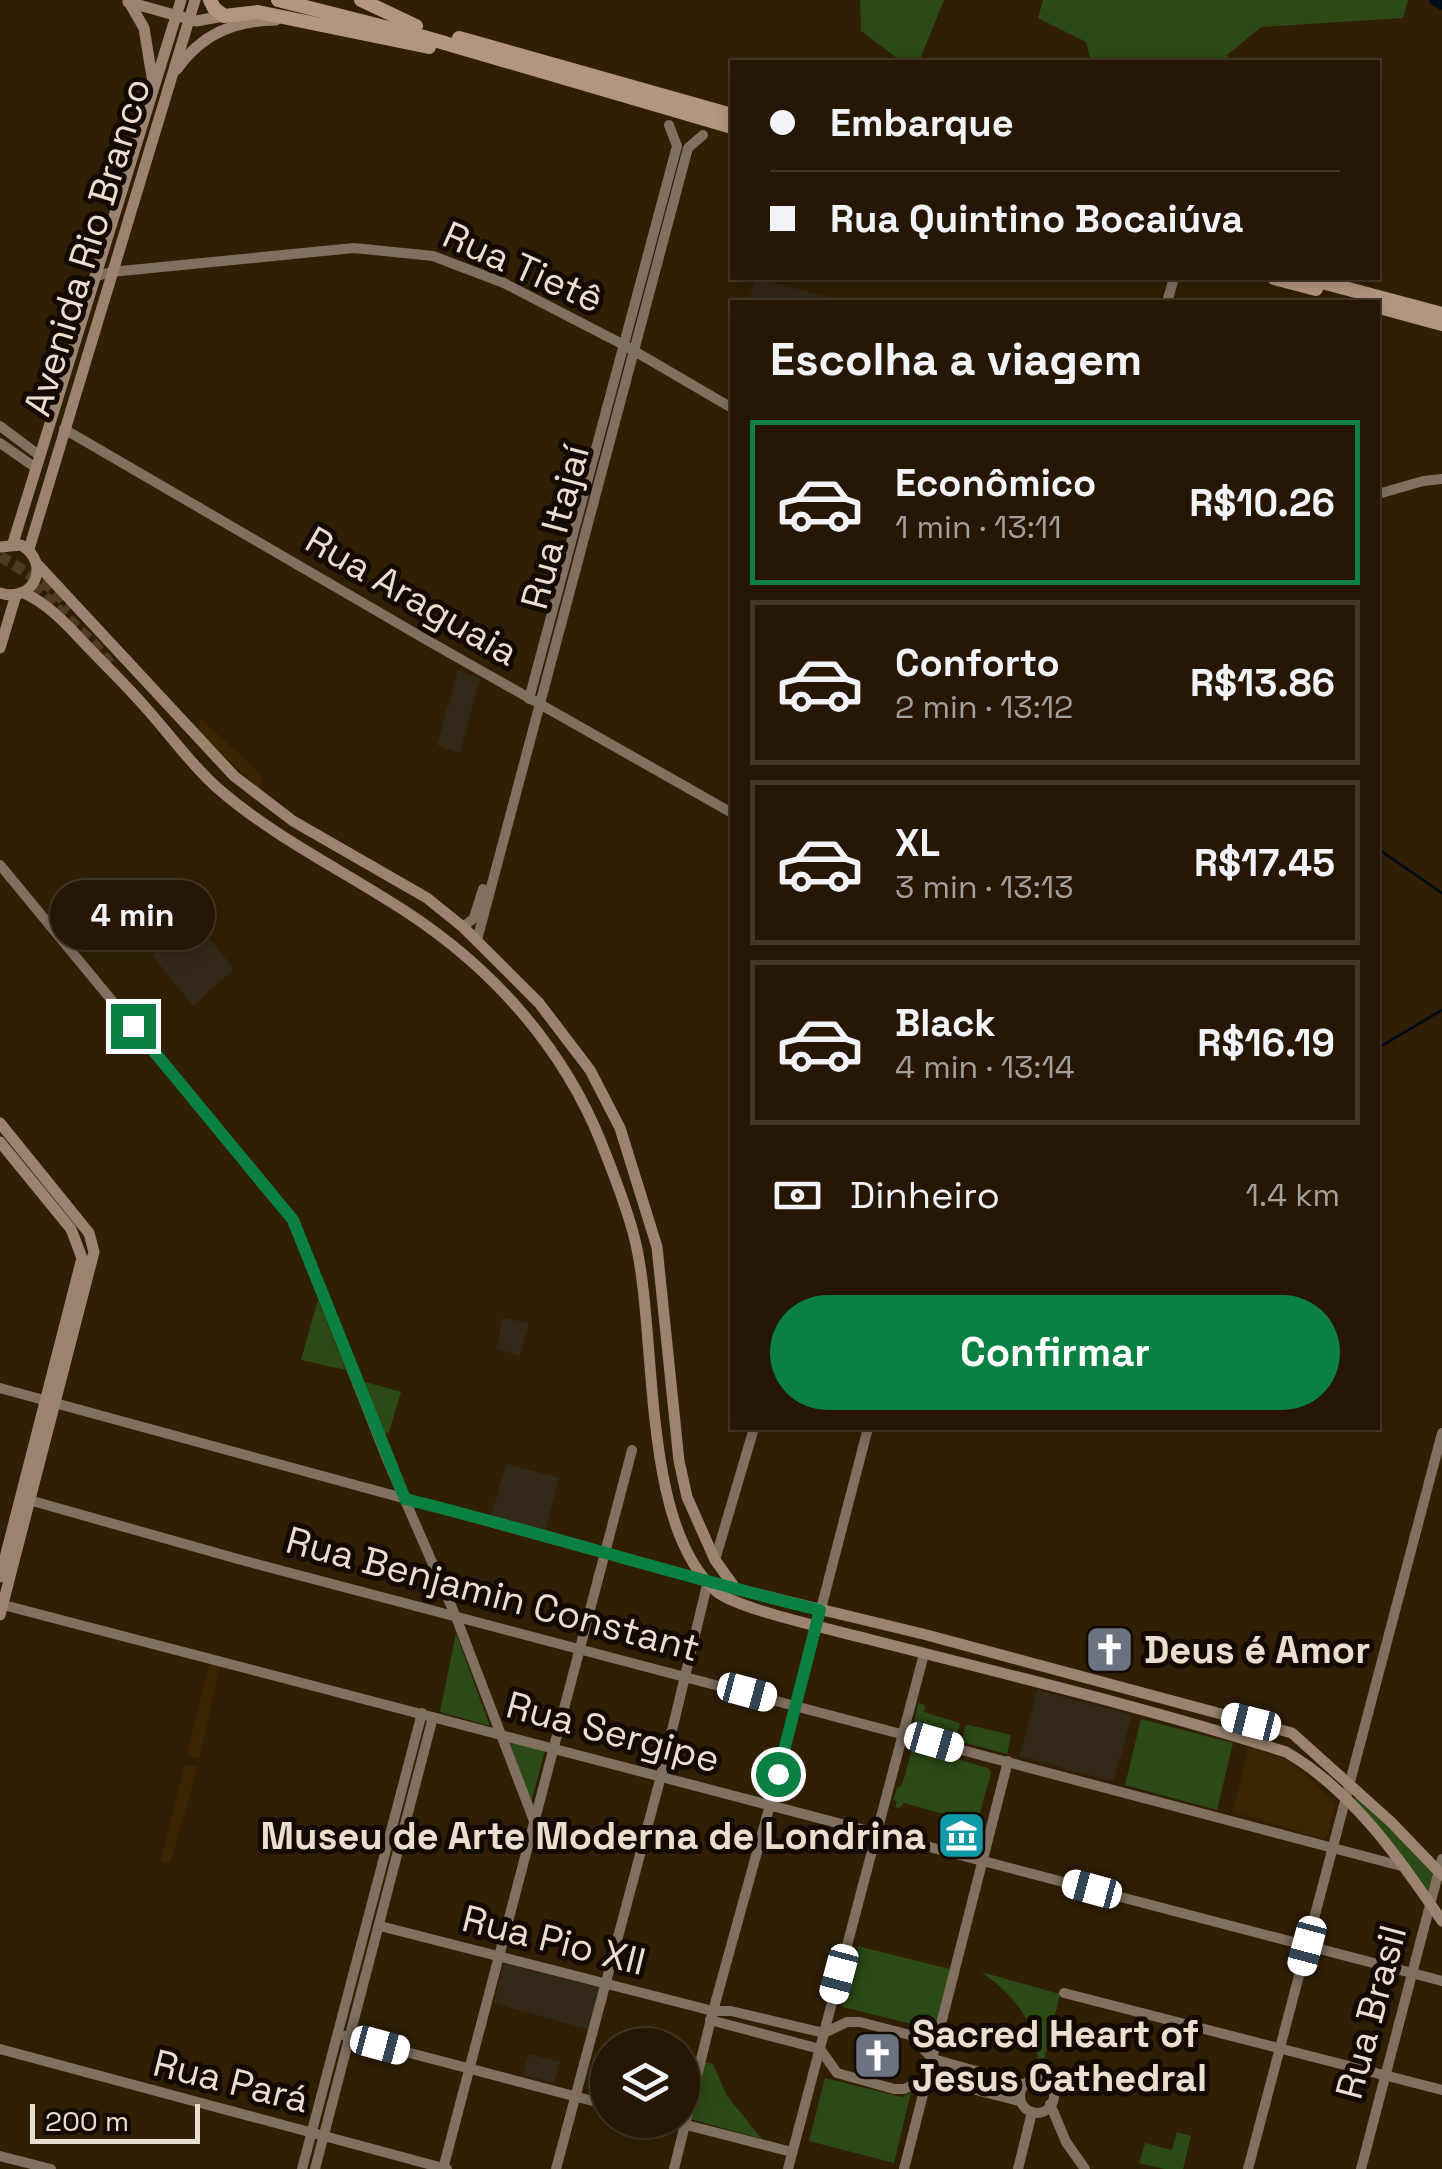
<!DOCTYPE html>
<html lang="pt">
<head>
<meta charset="utf-8">
<style>
  body { margin:0; font-family:"Space Grotesk",sans-serif; background:#312413; color:#f1f3f6; height:100vh; display:flex; flex-direction:column; font-size:38px; white-space:nowrap }
  * { box-sizing:border-box; margin:0 }
  p { font-size:32px; color:#a39f9a }
  .icon { flex:none; width:55px; height:55px; fill:none; stroke:currentColor; stroke-width:2; stroke-linecap:round; stroke-linejoin:round }
  .map { position:relative; flex:1; overflow:hidden }
  .sheet { position:absolute; left:730px; top:300px; width:650px; height:1130px; display:flex; flex-direction:column; background:#251704; border-radius:0px; box-shadow:0 5px 15px #0003,0 0 0 2px #423626 }
  .sheet>* { flex:none }
  .hud { position:absolute; left:730px; top:60px; width:650px; height:220px; border-radius:0px; box-shadow:0 5px 15px #0003,0 0 0 2px #423626; display:grid; align-content:center; height:220px; padding:0 40px; background:#251704 }
  .tools { position:absolute; left:590px; top:2028px; display:grid; gap:20px }
  .tools a { display:grid; place-items:center; width:110px; height:110px; border-radius:50%; background:#251704; box-shadow:0 5px 15px #0003,0 0 0 2px #423626; font-size:50px }
  .scale { position:absolute; left:30px; bottom:25px; width:170px; box-sizing:border-box; padding-left:10px; border:5px solid #eadecf; border-top:0; font-size:28px; line-height:35px; white-space:nowrap; color:#eadecf; -webkit-text-stroke:8px #130b03; paint-order:stroke }
  .end { position:absolute; width:45px; height:45px; margin:-22px; border:12px solid #0b8043; background:#fff; box-shadow:0 0 0 5px #fff }
  .from { border-radius:50% }
  .bubble { position:absolute; height:70px; border-radius:35px; background:#251704; box-shadow:0 5px 15px #0003,0 0 0 2px #423626; font-size:32px; font-weight:800; line-height:70px; text-align:center }
  .car { position:absolute; width:30px; height:60px; margin:-30px -15px; border-radius:12px; box-shadow:0 0 8px 2px #0007; background:linear-gradient(#fff 24%,#345 0 40%,#fff 0 76%,#345 0 86%,#fff 0) }
  .hud b { display:flex; align-items:center; gap:35px; height:95px; font-size:38px }
  .hud b+b { border-top:2px solid #423626 }
  .hud i { width:25px; height:25px; background:#f1f3f6 }
  ul { padding:0; list-style:none }
  li { display:flex; align-items:center; gap:30px; height:165px; margin:0 20px 15px; padding:0 20px; border:5px solid #423626; border-radius:0px }
  li div { flex:1 }
  li b { display:block; font-size:38px }
  li em { font-style:normal; font-weight:800 }
  li.active { border-color:#0b8043 }
  li>.icon { width:90px; height:90px; stroke-width:1.5 }
  h2 { padding:0 40px; font-size:45px; line-height:120px }
  .pay { display:flex; align-items:center; gap:25px; height:110px; padding:0 40px; font-size:38px }
  .pay p { margin-inline-start:auto }
  .cta { display:flex; gap:20px; margin-top:auto; padding:20px 40px }
  .cta a { flex:1; height:115px; border-radius:60px; background:#0b8043; color:#fff; font-size:40px; font-weight:800; line-height:115px; text-align:center }
  .map>svg:first-child { display:block }
  .built { fill:#3b2503 }
  .education { fill:#332919 }
  .green { fill:#2b4a16 }
  .lines { fill:none; stroke-linecap:round; stroke-linejoin:round }
  .stream { stroke:#000a18; stroke-width:2.5 }
  .river { stroke:#000a18; stroke-width:10 }
  .primary-tunnel { stroke:#4d3c23; stroke-width:11; stroke-dasharray:11 5.5; stroke-linecap:butt }
  .secondary { stroke:#816f60; stroke-width:10 }
  .primary { stroke:#9b8370; stroke-width:11 }
  .highway { stroke:#b3967f; stroke-width:14 }
  .route { stroke:#0b8043; stroke-width:12 }
  .labels { text-anchor:middle; dominant-baseline:central; stroke-width:10; stroke-linejoin:round; paint-order:stroke }
  .street-label { font-size:38px; fill:#eadecf; stroke:#130b03 }
  .poi-label { font-size:38px; font-weight:bold; fill:#eadecf; stroke:#130b03; text-anchor:start }
</style>
</head>
<body>
<div class="map">
<svg width="1442" height="2169" viewBox="0 0 1442 2169">
  <rect width="100%" height="100%" fill="#311f05"/>
  <g class="built">
    <path d="M201 719 262 775 259 789 198 731Z"/>
    <path d="M210 1661 221 1663 199 1758 186 1756Z"/>
    <path d="M1253 1747 1291 1761 1335 1804 1327 1836 1324 1839 1233 1812 1248 1749Z"/>
    <path d="M185 1764 198 1767 170 1863 161 1861Z"/>
  </g>
  <g class="education">
    <path d="M755 278 825 296 823 302H749Z"/>
    <path d="M458 670 480 679 460 753 437 745Z"/>
    <path d="M195 921 234 969 193 1006 152 955Z"/>
    <path d="M503 1317 529 1324 520 1356 496 1349Z"/>
    <path d="M506 1464 559 1478 545 1531 491 1516Z"/>
    <path d="M1037 1690 1132 1715 1114 1780 1109 1781 1020 1756Z"/>
    <path d="M504 1963 600 1988 590 2030 494 2003Z"/>
    <path d="M529 2054 560 2062 554 2083 523 2075Z"/>
  </g>
  <g class="green">
    <path d="M860 0H944L919 62H902L861 31Z"/>
    <path d="M1043 0H1408L1403 18 1261 27 1227 55 1230 62H1091L1086 42 1038 18Z"/>
    <path d="M318 1299 346 1370 301 1360Z"/>
    <path d="M362 1381 401 1392 389 1432 384 1434Z"/>
    <path d="M456 1633 490 1726 440 1712Z"/>
    <path d="M918 1703 925 1705 924 1712 960 1723 956 1740 913 1728Z"/>
    <path d="M1141 1719 1233 1743 1217 1810 1125 1785Z"/>
    <path d="M969 1725 1011 1735 1007 1754 962 1742 965 1726Z"/>
    <path d="M509 1740 545 1750 531 1803Z"/>
    <path d="M913 1746 988 1768 991 1773 980 1813 983 1825 904 1803 899 1808 895 1807 897 1801 893 1800 897 1788 902 1785Z"/>
    <path d="M1359 1797 1434 1873 1429 1891 1353 1798Z"/>
    <path d="M858 1946 950 1969 930 2047 912 2024 842 2007Z"/>
    <path d="M981 1972 1060 1994 1041 2073C1037 2063 1037 2047 1033 2034 1024 2007 1003 1987 981 1972Z"/>
    <path d="M705 2062 713 2064 727 2096 762 2139 690 2119Z"/>
    <path d="M825 2078 902 2097 911 2092 894 2163 809 2141Z"/>
    <path d="M1177 2132 1191 2136 1183 2169H1164L1139 2163 1145 2143 1172 2150Z"/>
  </g>
  <g class="lines">
    <g class="stream">
      <path d="M1378 849 1442 893"/>
      <path d="M1378 1048 1442 1010"/>
    </g>
    <path class="river" d="M1434 0 1442 5"/>
    <g class="primary-tunnel">
      <path d="M0 556 51 588 71 608"/>
      <path d="M33 585 95 645 111 665"/>
    </g>
    <g class="secondary">
      <path d="M94 277 111 272 354 248 433 256 504 283 624 345 732 408"/>
      <path d="M1167 302 1174 278"/>
      <path d="M0 426 40 456"/>
      <path d="M64 429 425 639 732 813"/>
      <path d="M0 443 36 468"/>
      <path d="M1378 494 1423 481 1442 479"/>
      <path d="M529 699 677 146 669 125"/>
      <path d="M0 865 293 1220 387 1459 456 1617 534 1821"/>
      <path d="M463 927 474 918 483 889"/>
      <path d="M477 940 688 148 703 135"/>
      <path d="M0 1388 736 1589"/>
      <path d="M29 1500 245 1561 1405 1867"/>
      <path d="M715 1560 754 1428"/>
      <path d="M0 1604 1442 1981"/>
      <path d="M380 1926 713 2011H731L824 2033 847 2022H860L910 2035 933 2059 1026 2085"/>
      <path d="M1064 1993 1442 2090"/>
      <path d="M710 2020 820 2049 837 2073 894 2089H904L928 2078 1019 2101"/>
      <path d="M345 2036 608 2105"/>
      <path d="M0 2049 447 2169"/>
      <circle cx="1037" cy="2096" r="17"/>
      <path d="M1050 2104 1066 2142 1085 2169"/>
      <path d="M667 2120 792 2152"/>
      <path d="M0 2156 51 2169"/>
      <path d="M302 2169 422 1713"/>
      <path d="M315 2169 433 1717"/>
      <path d="M443 2169 632 1450"/>
      <path d="M556 2169 661 1776 708 1581"/>
      <path d="M674 2169 713 2011 770 1805 868 1428"/>
      <path d="M788 2169 924 1654"/>
      <path d="M904 2169 1008 1761"/>
      <path d="M1018 2169 1032 2112"/>
      <path d="M1248 2169 1442 1433"/>
      <path d="M1361 2169 1442 1859"/>
    </g>
    <g class="primary">
      <path d="M128 2 196 21 224 16"/>
      <path d="M129 2 144 28 153 83"/>
      <path d="M177 69C202 34 233 21 276 20"/>
      <path d="M13 543 181 0"/>
      <path d="M0 547 21 545C52 563 34 604 0 593"/>
      <path d="M29 549 195 0"/>
      <path d="M38 565 234 776 293 821 427 898 463 927 539 1003 590 1070 620 1128 657 1247 679 1461 687 1497 715 1560 736 1589 923 1634 1292 1733 1391 1822 1442 1875"/>
      <path d="M24 593C50 605 68 626 88 647 107 667 128 687 146 708 171 736 194 768 222 792 280 841 348 873 411 915 495 971 563 1048 601 1142 613 1173 627 1207 635 1240 658 1335 640 1524 716 1591 736 1609 838 1631 868 1639 1008 1675 1149 1708 1286 1752 1352 1790 1400 1859 1442 1921"/>
      <path d="M0 648 16 595"/>
      <path d="M0 1123 89 1233 94 1252 0 1615"/>
      <path d="M0 1142 71 1229 82 1258 0 1577"/>
    </g>
    <g class="highway">
      <path d="M210 0 214 8 224 16 258 12 429 47"/>
      <path d="M278 0 424 37 732 127"/>
      <path d="M361 0 416 26"/>
      <path d="M459 38 732 115"/>
      <path d="M1274 278 1316 289"/>
      <path d="M1307 278 1442 314"/>
      <path d="M1383 308 1442 324"/>
    </g>
  </g>
  <g class="lines">
    <path class="route" d="M133 1026 293 1220 405 1499C544 1533 681 1577 820 1610L778 1774"/>
  </g>
  <defs>
    <symbol id="church-square" viewBox="-11 -11 22 22"><rect x="-9" y="-9" width="18" height="18" rx="4" fill="#6b7280" stroke="#130b03"/><path d="M-1.2-6h2.4v3.5h3.3v2.4h-3.3V6h-2.4V-.1h-3.3v-2.4h3.3Z" fill="#fff"/></symbol>
    <symbol id="museum-square" viewBox="-11 -11 22 22"><rect x="-9" y="-9" width="18" height="18" rx="4" fill="#0f9aa8" stroke="#130b03"/><path d="M0-6L6-3V-2H-6V-3ZM-5-1h2V3h-2ZM-1-1h2V3h-2ZM3-1h2V3H3ZM-6 4H6V6H-6Z" fill="#fff"/></symbol>
  </defs>
  <g fill-rule="evenodd">
    <use href="#church-square" x="1082" y="1622" width="55" height="55"/>
    <use href="#museum-square" x="934" y="1808" width="55" height="55"/>
    <use href="#church-square" x="850" y="2028" width="55" height="55"/>
  </g>
  <g class="labels">
    <g class="street-label">
      <text transform="translate(87 247) rotate(-73)">Avenida Rio Branco</text>
      <text transform="translate(523 267) rotate(24)">Rua Tietê</text>
      <text transform="translate(555 527) rotate(-75)">Rua Itajaí</text>
      <text transform="translate(412 596) rotate(30)">Rua Araguaia</text>
      <text transform="translate(493 1594) rotate(15)">Rua Benjamin Constant</text>
      <text transform="translate(613 1732) rotate(15)">Rua Sergipe</text>
      <text transform="translate(554 1940) rotate(14)">Rua Pio XII</text>
      <text transform="translate(1371 2012) rotate(-75)">Rua Brasil</text>
      <text transform="translate(231 2081) rotate(14)">Rua Pará</text>
    </g>
    <g class="poi-label">
      <text x="1144" y="1650">Deus é Amor</text>
      <text x="926" y="1836" text-anchor="end">Museu de Arte Moderna de Londrina</text>
      <text x="912" y="2034">Sacred Heart of<tspan x="912" dy="44">Jesus Cathedral</tspan></text>
    </g>
  </g>
</svg>
<div class="tools">
<a><svg class="icon" aria-label="layers" viewBox="0 0 24 24"><path d="M12 4l9 5-9 5-9-5zM3 14l9 5 9-5"/></svg></a>
</div>
<div class="scale">200 m</div>
<i class="end from" style="left:778px;top:1774px"></i>
<i class="end" style="left:133px;top:1026px"></i>
<div class="bubble" style="left:50px;top:880px;width:165px">4 min</div>
<i class="car" style="left:747px;top:1692px;rotate:105deg"></i>
<i class="car" style="left:1251px;top:1722px;rotate:284deg"></i>
<i class="car" style="left:934px;top:1742px;rotate:106deg"></i>
<i class="car" style="left:1092px;top:1889px;rotate:285deg"></i>
<i class="car" style="left:1307px;top:1946px;rotate:195deg"></i>
<i class="car" style="left:839px;top:1974px;rotate:195deg"></i>
<i class="car" style="left:380px;top:2045px;rotate:105deg"></i>
<div class="hud">
<b><i class="from"></i>Embarque</b>
<b><i></i>Rua Quintino Bocaiúva</b>
</div>
<section class="sheet">
<h2>Escolha a viagem</h2>
<ul>
<li class="active"><svg class="icon" aria-label="car" viewBox="0 0 24 24"><path d="M5 17H2v-5l4-1 3-4h7l3 4 3 1v5h-3M9 17h6M6 11h13"/><circle cx="7" cy="17" r="2"/><circle cx="17" cy="17" r="2"/></svg><div><b>Econômico</b><p>1 min · 13:11</p></div><em>R$10.26</em></li>
<li><svg class="icon" aria-label="car" viewBox="0 0 24 24"><path d="M5 17H2v-5l4-1 3-4h7l3 4 3 1v5h-3M9 17h6M6 11h13"/><circle cx="7" cy="17" r="2"/><circle cx="17" cy="17" r="2"/></svg><div><b>Conforto</b><p>2 min · 13:12</p></div><em>R$13.86</em></li>
<li><svg class="icon" aria-label="car" viewBox="0 0 24 24"><path d="M5 17H2v-5l4-1 3-4h7l3 4 3 1v5h-3M9 17h6M6 11h13"/><circle cx="7" cy="17" r="2"/><circle cx="17" cy="17" r="2"/></svg><div><b>XL</b><p>3 min · 13:13</p></div><em>R$17.45</em></li>
<li><svg class="icon" aria-label="car" viewBox="0 0 24 24"><path d="M5 17H2v-5l4-1 3-4h7l3 4 3 1v5h-3M9 17h6M6 11h13"/><circle cx="7" cy="17" r="2"/><circle cx="17" cy="17" r="2"/></svg><div><b>Black</b><p>4 min · 13:14</p></div><em>R$16.19</em></li>
</ul>
<div class="pay"><svg class="icon" aria-label="cash" viewBox="0 0 24 24"><path d="M3 7h18v10H3z"/><circle cx="12" cy="12" r="2"/></svg>Dinheiro<p>1.4 km</p></div>
<div class="cta"><a>Confirmar</a></div>
</section>
</div>
</body>
</html>
